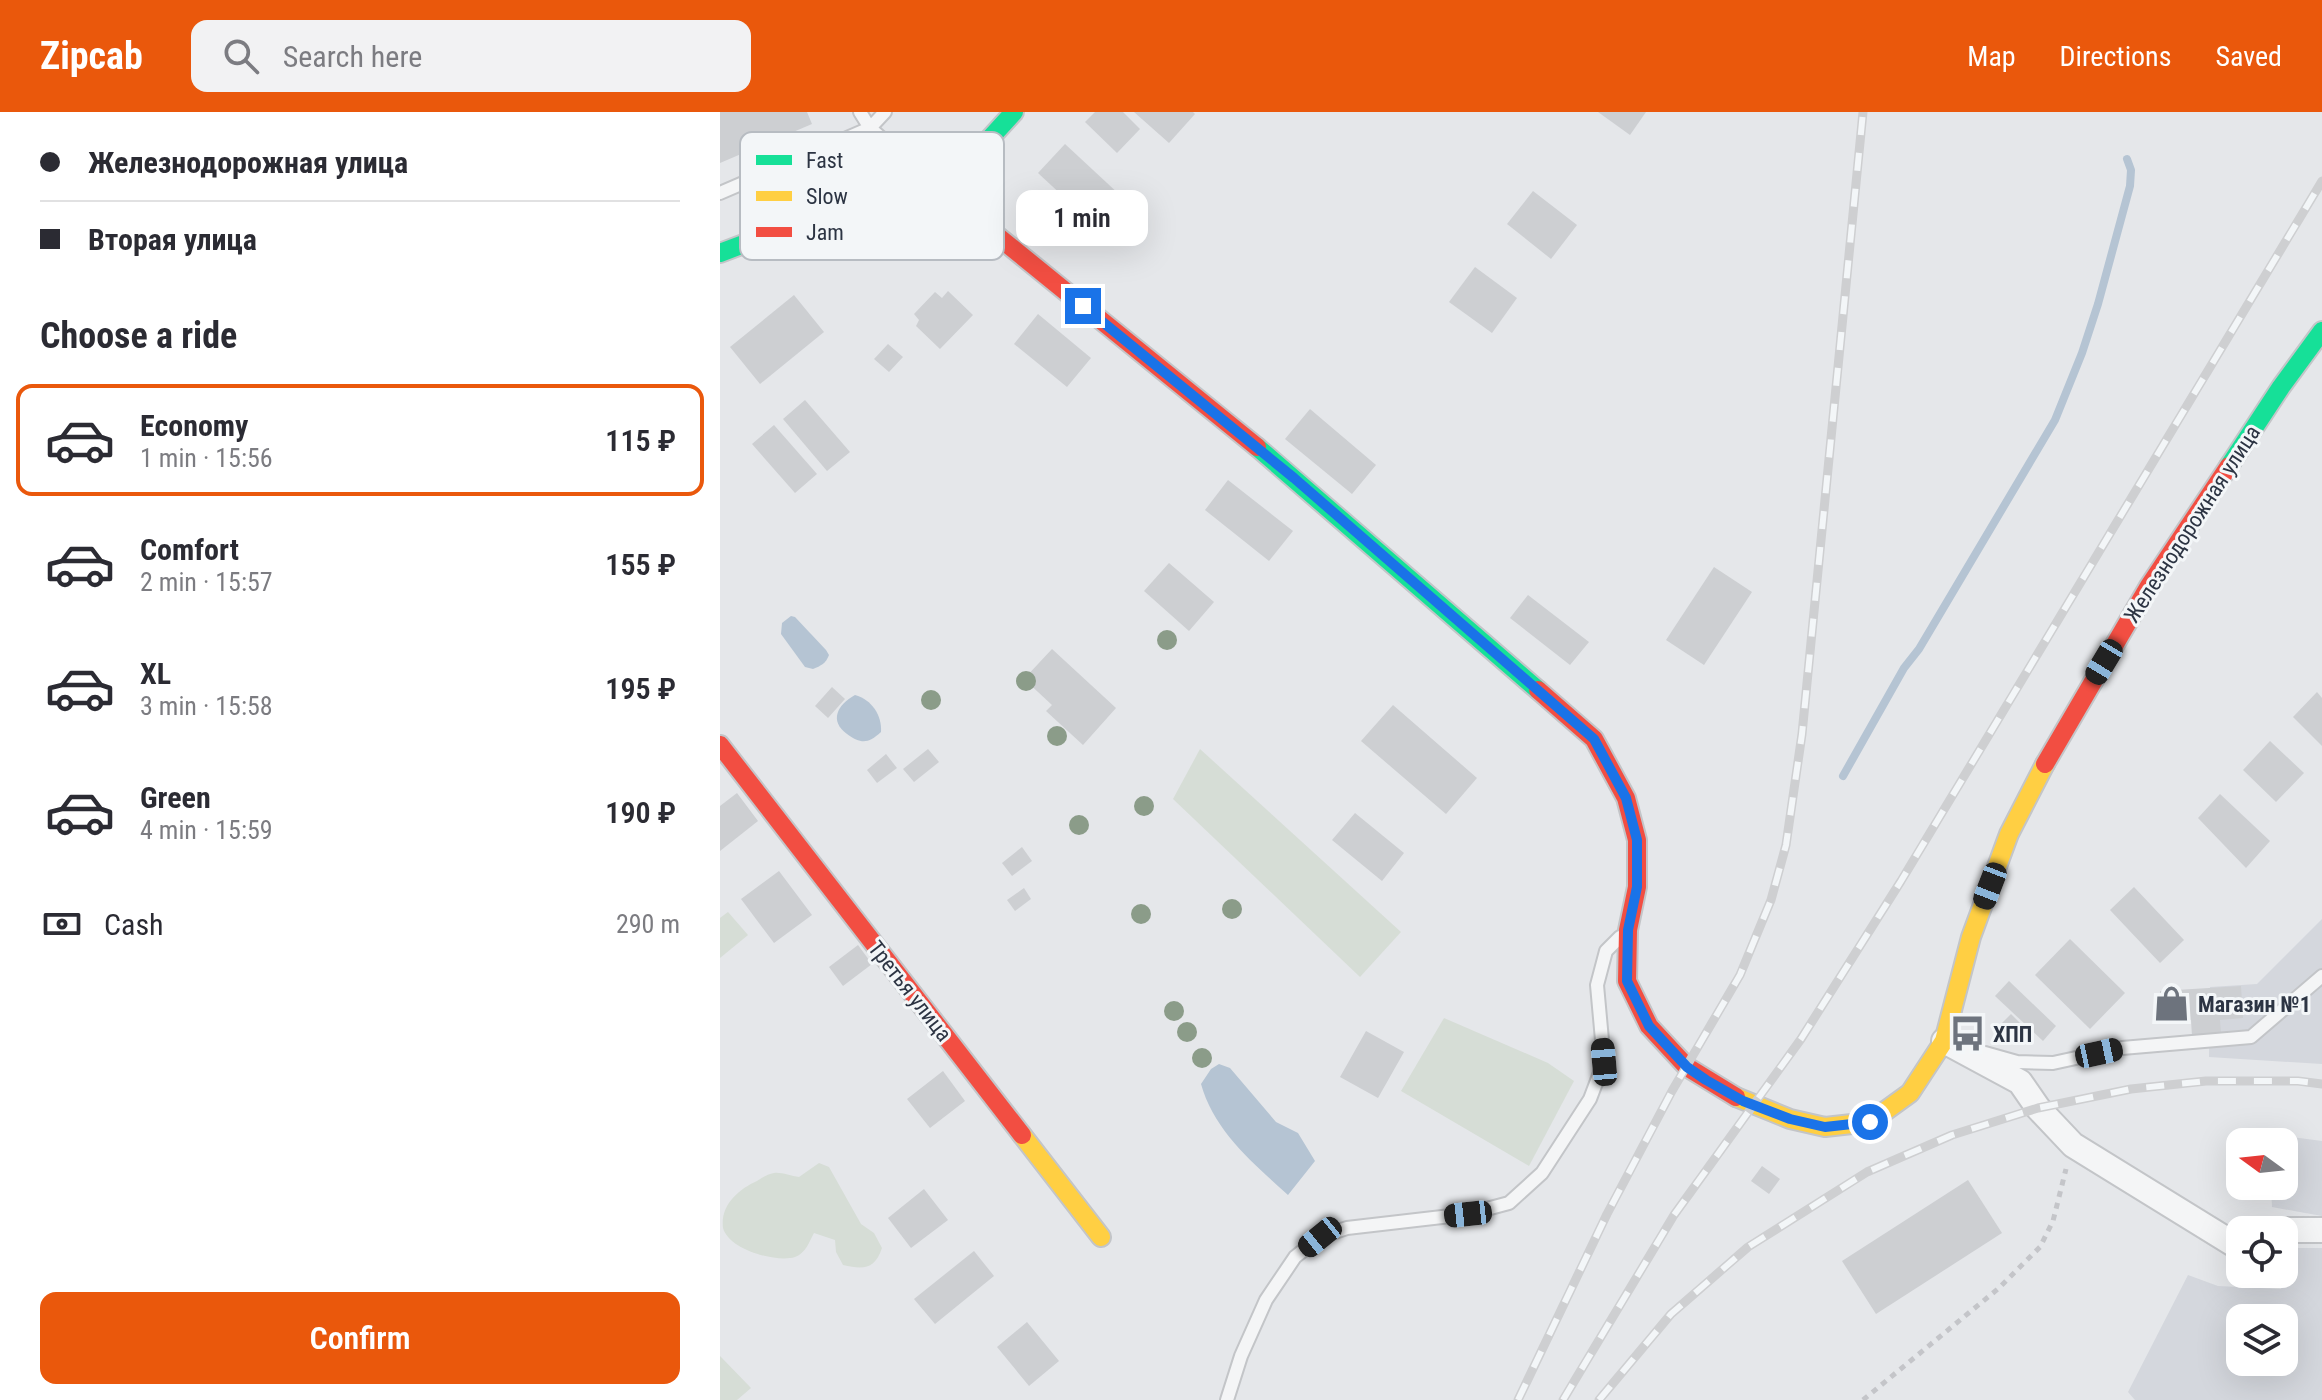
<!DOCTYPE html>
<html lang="en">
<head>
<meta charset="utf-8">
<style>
  body { margin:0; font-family:"Roboto Condensed",sans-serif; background:#f2f2f3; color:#2b2b33; height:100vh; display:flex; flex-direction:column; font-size:30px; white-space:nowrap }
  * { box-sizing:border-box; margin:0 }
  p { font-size:26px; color:#7c7c81 }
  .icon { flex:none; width:44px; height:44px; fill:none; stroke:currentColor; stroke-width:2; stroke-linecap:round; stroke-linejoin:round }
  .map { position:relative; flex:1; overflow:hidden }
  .panel { display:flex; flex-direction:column; background:#fff; width:720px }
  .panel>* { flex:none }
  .top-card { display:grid; align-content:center; height:176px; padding:0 40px; background:#fff }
  .needle { width:52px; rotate:285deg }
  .fabs { position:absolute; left:1506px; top:1016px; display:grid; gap:16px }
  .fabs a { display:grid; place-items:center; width:72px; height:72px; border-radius:16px; background:#fff; box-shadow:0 8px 32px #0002; font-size:40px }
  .end { position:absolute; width:36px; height:36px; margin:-18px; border:10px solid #1a73e8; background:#fff; box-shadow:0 0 0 4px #fff }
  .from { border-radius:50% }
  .bubble { position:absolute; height:56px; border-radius:16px; background:#fff; box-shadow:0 8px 32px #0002; font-size:26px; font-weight:600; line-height:56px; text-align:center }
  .car { position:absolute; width:24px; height:48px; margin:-24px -12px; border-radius:10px; box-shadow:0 0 6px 2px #0007; background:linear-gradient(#222 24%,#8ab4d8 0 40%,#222 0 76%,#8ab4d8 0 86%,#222 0) }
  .top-card b { display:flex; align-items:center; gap:28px; height:76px; font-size:30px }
  .top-card b+b { border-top:2px solid #e1e1e2 }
  .top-card i { width:20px; height:20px; background:#2b2b33 }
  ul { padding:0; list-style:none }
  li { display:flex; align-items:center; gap:24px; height:112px; margin:0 16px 12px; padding:0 24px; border:4px solid transparent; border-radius:16px }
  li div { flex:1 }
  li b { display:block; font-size:30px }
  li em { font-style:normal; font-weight:600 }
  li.on { border-color:#ea580c }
  li>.icon { width:72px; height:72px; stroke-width:1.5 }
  h2 { padding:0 40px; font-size:36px; line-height:96px }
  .pay { display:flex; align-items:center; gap:20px; height:88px; padding:0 40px; font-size:30px }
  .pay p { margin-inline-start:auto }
  .primary-button { display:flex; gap:16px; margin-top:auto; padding:16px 40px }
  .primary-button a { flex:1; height:92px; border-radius:16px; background:#ea580c; color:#fff; font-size:32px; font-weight:600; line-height:92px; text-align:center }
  header { display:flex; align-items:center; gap:48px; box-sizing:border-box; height:112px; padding:0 40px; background:#ea580c; color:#fff }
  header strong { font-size:38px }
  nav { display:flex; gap:44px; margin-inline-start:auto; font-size:28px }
  .search { width:560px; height:72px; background:#f2f2f3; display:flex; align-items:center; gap:20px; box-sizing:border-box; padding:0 28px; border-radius:16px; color:#7c7c81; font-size:30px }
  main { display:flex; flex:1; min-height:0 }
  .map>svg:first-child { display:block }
  .built { fill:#d4d7dd; fill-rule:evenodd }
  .green { fill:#d6ddd6 }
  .water { fill:#b5c4d3 }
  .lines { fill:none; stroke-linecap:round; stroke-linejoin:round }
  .stream { stroke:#b5c4d3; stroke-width:8 }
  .building { fill:#cdcfd2 }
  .lane-casing { stroke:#c3c5c8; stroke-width:16 }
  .street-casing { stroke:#c3c5c8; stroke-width:28 }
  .fast-casing { stroke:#c3c5c8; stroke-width:22 }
  .slow-casing { stroke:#c3c5c8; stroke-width:22 }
  .jam-casing { stroke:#c3c5c8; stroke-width:22 }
  .path { stroke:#c4c5c9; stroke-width:5; stroke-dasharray:6 6; stroke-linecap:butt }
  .lane { stroke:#f4f5f6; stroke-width:12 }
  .street { stroke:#f4f5f6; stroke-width:24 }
  .fast { stroke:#16e098; stroke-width:18 }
  .slow { stroke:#ffcf43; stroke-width:18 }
  .jam { stroke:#f24e42; stroke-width:18 }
  .rail-casing { stroke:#cecfd1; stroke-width:9 }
  .rail { stroke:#f3f6f8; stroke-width:6; stroke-dasharray:18; stroke-linecap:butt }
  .tree { fill:#8b9c89 }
  .route { stroke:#1a73e8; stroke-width:10 }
  .labels { text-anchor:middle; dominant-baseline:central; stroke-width:6; stroke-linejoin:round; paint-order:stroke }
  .street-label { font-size:22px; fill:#2c3443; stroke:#f3f6f8 }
  .poi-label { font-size:22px; font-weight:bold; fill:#2c3443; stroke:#f3f6f8; text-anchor:start }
  .key { fill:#f3f6f8; stroke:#b7bcc2; stroke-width:2 }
  .key-label { font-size:22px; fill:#2c3443 }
</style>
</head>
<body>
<header>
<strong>Zipcab</strong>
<div class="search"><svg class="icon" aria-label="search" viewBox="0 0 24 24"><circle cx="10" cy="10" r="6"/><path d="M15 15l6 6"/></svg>Search here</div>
<nav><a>Map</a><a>Directions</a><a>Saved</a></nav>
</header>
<main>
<section class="panel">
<div class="top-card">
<b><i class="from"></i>Железнодорожная улица</b>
<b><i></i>Вторая улица</b>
</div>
<h2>Choose a ride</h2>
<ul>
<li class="on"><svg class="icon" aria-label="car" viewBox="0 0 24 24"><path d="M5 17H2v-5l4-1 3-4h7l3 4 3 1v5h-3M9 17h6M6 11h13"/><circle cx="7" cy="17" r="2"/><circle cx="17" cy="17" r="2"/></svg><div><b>Economy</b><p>1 min · 15:56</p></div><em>115 ₽</em></li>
<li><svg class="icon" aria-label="car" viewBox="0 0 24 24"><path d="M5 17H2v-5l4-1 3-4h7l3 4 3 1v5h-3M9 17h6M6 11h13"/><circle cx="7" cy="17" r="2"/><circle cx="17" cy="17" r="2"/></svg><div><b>Comfort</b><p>2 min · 15:57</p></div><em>155 ₽</em></li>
<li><svg class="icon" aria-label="car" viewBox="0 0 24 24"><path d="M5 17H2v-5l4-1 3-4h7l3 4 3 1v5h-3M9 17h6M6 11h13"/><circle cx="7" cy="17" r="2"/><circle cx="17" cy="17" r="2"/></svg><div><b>XL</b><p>3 min · 15:58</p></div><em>195 ₽</em></li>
<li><svg class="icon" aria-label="car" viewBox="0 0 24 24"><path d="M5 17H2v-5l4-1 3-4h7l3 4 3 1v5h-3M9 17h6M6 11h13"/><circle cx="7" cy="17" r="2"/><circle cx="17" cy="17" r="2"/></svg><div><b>Green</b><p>4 min · 15:59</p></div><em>190 ₽</em></li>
</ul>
<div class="pay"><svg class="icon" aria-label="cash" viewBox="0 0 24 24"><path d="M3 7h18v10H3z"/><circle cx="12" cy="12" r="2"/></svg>Cash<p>290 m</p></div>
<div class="primary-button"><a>Confirm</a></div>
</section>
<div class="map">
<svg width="1602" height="1288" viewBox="0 0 1602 1288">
  <rect width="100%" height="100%" fill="#e5e7ea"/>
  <g class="built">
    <path d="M1602 807V952L1489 945 1490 875 1537 872Z"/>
    <path d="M1550 1022 1602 1029V1104L1552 1095 1551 1074H1564V1030H1550Z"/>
    <path d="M1578 1136H1602V1288H1415L1408 1280 1468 1163 1498 1174 1561 1177ZM1564 1206V1250H1520V1206Z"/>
  </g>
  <g class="green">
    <path d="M480 637 681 820 640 865 453 687Z"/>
    <path d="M8 800 28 823 0 846V806Z"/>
    <path d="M724 906 828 951 854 969 809 1054 681 979Z"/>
    <path d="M99 1051 109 1055 141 1112 154 1121 162 1136C155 1157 144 1158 123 1153L116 1140 115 1128 94 1121C89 1130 86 1141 75 1145 57 1151 9 1138 3 1116 0 1093 19 1077 37 1069 41 1066 48 1062 54 1061 61 1060 71 1064 79 1065Z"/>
    <path d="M0 1244 31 1276 17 1288H0Z"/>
  </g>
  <g class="water">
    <path d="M71 504 75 505 106 538 109 543C106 551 101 554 93 557L85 555 61 522 62 511Z"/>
    <path d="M135 583C152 588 162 603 161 620 148 632 141 632 127 622 109 609 117 593 135 583Z"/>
    <path d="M499 952 510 956 556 1010 578 1021 595 1049 568 1083C533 1051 494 1019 481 972L491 957Z"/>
  </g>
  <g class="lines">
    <path class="stream" d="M1123 664 1184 556 1199 537 1335 308 1362 241 1378 192 1410 74 1411 58 1407 47"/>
  </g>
  <g class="building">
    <path d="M0 0H87L92 12 0 51Z"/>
    <path d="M375 0H403L420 17 397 41 365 10Z"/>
    <path d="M414 0H473L475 2 449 31Z"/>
    <path d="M878 0H926L910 23Z"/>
    <path d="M345 32 401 84 374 113 318 61Z"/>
    <path d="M813 79 857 113 831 147 787 112Z"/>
    <path d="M755 155 797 186 772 221 729 190Z"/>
    <path d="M228 179 253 203 220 237 196 214 199 208 194 202 215 180 222 186Z"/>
    <path d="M74 183 104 220 40 272 10 235Z"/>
    <path d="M318 202 371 246 347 275 294 232Z"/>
    <path d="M168 232 183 245 169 260 154 247Z"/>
    <path d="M85 288 130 340 107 359 63 307Z"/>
    <path d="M590 297 656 353 632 382 565 327Z"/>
    <path d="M54 313 97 362 75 381 32 332Z"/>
    <path d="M508 368 573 419 549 449 485 398Z"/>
    <path d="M449 451 494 490 469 519 424 479Z"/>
    <path d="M994 455 1032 480 984 553 946 528Z"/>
    <path d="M808 483 869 530 850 553 790 506Z"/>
    <path d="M332 537 396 596 363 633 326 599 332 593 304 567Z"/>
    <path d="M112 575 125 587 108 606 95 594Z"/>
    <path d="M1597 580 1602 586V634L1573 605Z"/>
    <path d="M673 593 757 666 726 702 641 629Z"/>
    <path d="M1550 629 1584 661 1556 690 1523 658Z"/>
    <path d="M208 637 219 650 194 670 183 657Z"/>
    <path d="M166 642 177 656 157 671 147 658Z"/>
    <path d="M17 681 38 709 0 739V694Z"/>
    <path d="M1500 682 1550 729 1526 756 1478 706Z"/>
    <path d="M635 701 684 741 662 769 612 728Z"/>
    <path d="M302 735 312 749 292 764 282 751Z"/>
    <path d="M59 759 92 803 54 831 21 787Z"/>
    <path d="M1414 775 1464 828 1440 851 1390 798Z"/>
    <path d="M304 776 311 787 295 799 287 788Z"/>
    <path d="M1350 827 1405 881 1370 917 1315 863Z"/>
    <path d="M138 833 152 852 123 874 109 855Z"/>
    <path d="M1289 869 1336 914 1323 929 1275 884Z"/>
    <path d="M1521 874 1523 906 1500 908 1501 922 1472 924 1471 908 1442 910 1440 879Z"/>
    <path d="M1291 902 1302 913 1292 923 1281 912Z"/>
    <path d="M646 919 684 940 658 986 620 965Z"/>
    <path d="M223 959 245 989 210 1016 187 987Z"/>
    <path d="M1042 1054 1060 1067 1049 1082 1031 1069Z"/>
    <path d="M1248 1068 1282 1121 1156 1202 1122 1149Z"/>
    <path d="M204 1077 228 1108 191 1136 168 1106Z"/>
    <path d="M254 1139 274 1164 215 1212 194 1187Z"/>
    <path d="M307 1210 339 1249 309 1274 277 1235Z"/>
  </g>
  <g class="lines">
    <defs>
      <g id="lane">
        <path d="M140 0 150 16 215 73"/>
        <path d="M0 81 150 16 165 0"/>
        <path d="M1265 941 1297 950 1333 951 1402 936 1531 925 1602 864"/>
        <path d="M507 1288 521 1244 546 1188 575 1145 600 1125 627 1116 748 1102 789 1091 822 1061 870 987 884 950 877 873 886 839 900 825"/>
      </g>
      <g id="street">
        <path d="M1224 929 1300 970 1318 996 1353 1033 1520 1136"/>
        <path d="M1556 1118H1602"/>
      </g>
      <g id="fast">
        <path d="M0 141 163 79H222L294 0"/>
        <path d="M537 335 818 578"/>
        <path d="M1509 354 1561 275 1602 219"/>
      </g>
      <g id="slow">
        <path d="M1016 985 1070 1007 1105 1015 1150 1010 1190 981 1224 929 1251 825 1289 722 1325 652"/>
        <path d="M302 1023 381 1125"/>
      </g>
      <g id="jam">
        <path d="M222 79 537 335"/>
        <path d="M818 578 874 627 906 686 917 728V775L908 818 907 869 929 914 967 955 1016 985"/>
        <path d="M0 633 302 1023"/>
        <path d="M1325 652 1429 474 1509 354"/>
      </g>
    </defs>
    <use href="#lane" class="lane-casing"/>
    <use href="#street" class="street-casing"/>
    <use href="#fast" class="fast-casing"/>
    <use href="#slow" class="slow-casing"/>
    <use href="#jam" class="jam-casing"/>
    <path class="path" d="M1143 1288 1279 1176 1320 1135 1333 1109 1346 1057"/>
    <use href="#lane" class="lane"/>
    <use href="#street" class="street"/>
    <use href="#fast" class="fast"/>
    <use href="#slow" class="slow"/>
    <use href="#jam" class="jam"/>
    <defs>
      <g id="rail">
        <path d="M798 1288 887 1102 952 979 1020 863 1051 788 1066 733 1082 622 1143 0"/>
        <path d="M843 1288 954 1103 1081 927 1181 769 1602 69"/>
        <path d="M879 1288 951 1202 1028 1135 1147 1060 1232 1023 1318 996 1411 977 1486 969H1578L1602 972"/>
      </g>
    </defs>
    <use href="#rail" class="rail-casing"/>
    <use href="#rail" class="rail"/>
  </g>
  <g class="tree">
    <circle cx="447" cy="528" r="10"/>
    <circle cx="306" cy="569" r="10"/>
    <circle cx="211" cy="588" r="10"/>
    <circle cx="337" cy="624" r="10"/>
    <circle cx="424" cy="694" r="10"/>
    <circle cx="359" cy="713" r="10"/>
    <circle cx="512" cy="797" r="10"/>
    <circle cx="421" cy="802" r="10"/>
    <circle cx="454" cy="899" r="10"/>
    <circle cx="467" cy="920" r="10"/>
    <circle cx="482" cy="946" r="10"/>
  </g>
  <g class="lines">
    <path class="route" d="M363 194 574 366 874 627 906 686 917 728V775L908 818 907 869 929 914 967 955 986 968 1023 989 1070 1007 1105 1015 1150 1010"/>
  </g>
  <defs>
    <symbol id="shop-bare" viewBox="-9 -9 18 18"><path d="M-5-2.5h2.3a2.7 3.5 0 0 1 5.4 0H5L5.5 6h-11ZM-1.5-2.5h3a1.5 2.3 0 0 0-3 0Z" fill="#6d737d" stroke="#f3f6f8" stroke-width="2.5" paint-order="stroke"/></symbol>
    <symbol id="bus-bare" viewBox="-9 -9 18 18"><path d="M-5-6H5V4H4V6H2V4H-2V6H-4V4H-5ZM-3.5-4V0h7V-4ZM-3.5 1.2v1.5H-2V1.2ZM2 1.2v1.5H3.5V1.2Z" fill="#6d737d" stroke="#f3f6f8" stroke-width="2.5" paint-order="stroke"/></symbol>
  </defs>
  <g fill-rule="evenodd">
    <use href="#shop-bare" x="1426" y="866" width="51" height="51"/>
    <use href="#bus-bare" x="1222" y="896" width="51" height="51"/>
  </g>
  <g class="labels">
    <g class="street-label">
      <text transform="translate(1472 412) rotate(-57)">Железнодорожная улица</text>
      <text transform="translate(190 879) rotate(52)">Третья улица</text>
    </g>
    <g class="poi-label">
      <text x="1478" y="892">Магазин №1</text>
      <text x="1273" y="922">ХПП</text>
    </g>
  </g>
  <rect x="20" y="20" width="264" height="128" rx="12" class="key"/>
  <rect x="36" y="43" width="36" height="10" fill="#16e098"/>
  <rect x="36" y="79" width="36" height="10" fill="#ffcf43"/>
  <rect x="36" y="115" width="36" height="10" fill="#f24e42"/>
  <g class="key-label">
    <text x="86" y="56">Fast</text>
    <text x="86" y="92">Slow</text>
    <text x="86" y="128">Jam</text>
  </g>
</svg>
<div class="fabs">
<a><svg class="needle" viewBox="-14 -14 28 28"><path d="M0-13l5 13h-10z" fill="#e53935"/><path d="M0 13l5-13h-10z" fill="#7c7c81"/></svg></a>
<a><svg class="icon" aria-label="locate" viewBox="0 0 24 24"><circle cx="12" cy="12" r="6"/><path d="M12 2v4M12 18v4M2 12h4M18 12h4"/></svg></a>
<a><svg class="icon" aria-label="layers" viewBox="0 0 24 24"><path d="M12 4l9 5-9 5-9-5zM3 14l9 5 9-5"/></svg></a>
</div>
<i class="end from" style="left:1150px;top:1010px"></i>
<i class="end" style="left:363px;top:194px"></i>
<div class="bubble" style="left:296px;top:78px;width:132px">1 min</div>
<i class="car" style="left:1384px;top:550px;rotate:211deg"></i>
<i class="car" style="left:1270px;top:774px;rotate:201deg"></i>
<i class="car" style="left:1379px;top:941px;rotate:78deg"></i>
<i class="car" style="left:884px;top:950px;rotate:355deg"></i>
<i class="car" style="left:748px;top:1102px;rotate:264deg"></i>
<i class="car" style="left:600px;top:1125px;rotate:231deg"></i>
</div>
</main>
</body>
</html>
